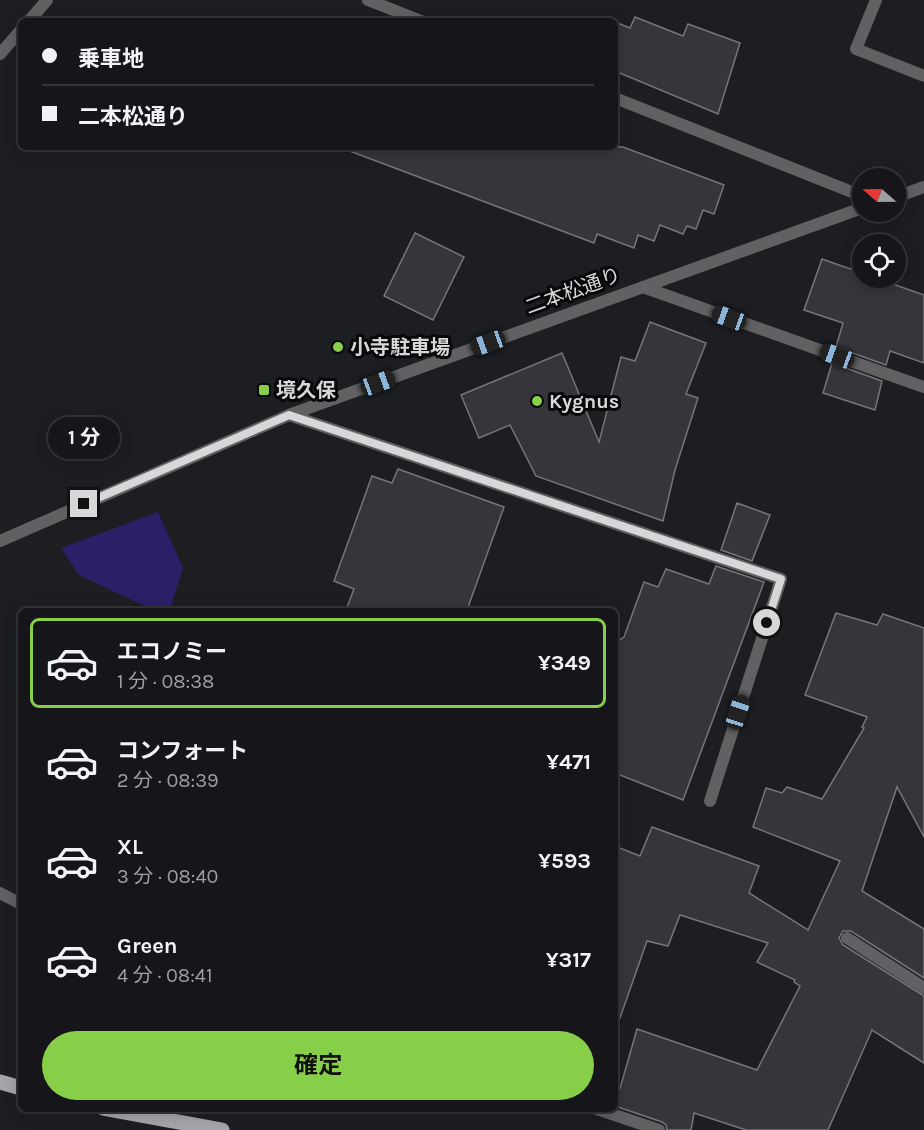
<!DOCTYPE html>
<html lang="ja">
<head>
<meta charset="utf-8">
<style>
  body { margin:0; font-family:Karla,"Noto Sans JP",sans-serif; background:#1f1f23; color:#f1f3f6; height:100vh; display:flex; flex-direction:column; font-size:22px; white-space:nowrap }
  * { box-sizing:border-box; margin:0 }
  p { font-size:20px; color:#9e9fa2 }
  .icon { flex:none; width:33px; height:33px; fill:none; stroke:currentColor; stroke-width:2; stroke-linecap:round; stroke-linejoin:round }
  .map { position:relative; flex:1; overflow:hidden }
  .drawer { position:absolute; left:18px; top:608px; width:600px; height:504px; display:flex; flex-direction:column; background:#16161a; border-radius:9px; box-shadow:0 3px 15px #0003,0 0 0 2px #353539 }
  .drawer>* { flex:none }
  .top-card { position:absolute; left:18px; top:18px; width:600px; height:132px; border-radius:9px; box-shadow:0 3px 15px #0003,0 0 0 2px #353539; display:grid; align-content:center; height:132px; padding:0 24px; background:#16161a }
  .needle { width:39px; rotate:290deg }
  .fabs { position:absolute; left:852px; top:168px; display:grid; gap:12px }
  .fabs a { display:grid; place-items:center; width:54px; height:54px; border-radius:50%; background:#16161a; box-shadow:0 3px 15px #0003,0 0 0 2px #353539; font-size:30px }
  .end { position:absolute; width:27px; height:27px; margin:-14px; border:8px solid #d6d7d9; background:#111; box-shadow:0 0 0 3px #111 }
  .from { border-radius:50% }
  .bubble { position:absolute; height:42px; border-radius:21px; background:#16161a; box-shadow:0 3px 15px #0003,0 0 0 2px #353539; font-size:20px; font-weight:700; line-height:42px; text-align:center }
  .car { position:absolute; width:18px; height:36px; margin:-18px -9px; border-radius:8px; box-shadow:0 0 4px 2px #0007; background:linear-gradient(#222 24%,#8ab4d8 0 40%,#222 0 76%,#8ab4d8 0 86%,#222 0) }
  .top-card b { display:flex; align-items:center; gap:21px; height:57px; font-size:22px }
  .top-card b+b { border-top:2px solid #353539 }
  .top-card i { width:15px; height:15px; background:#f1f3f6 }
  ul { padding:10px 0 0; list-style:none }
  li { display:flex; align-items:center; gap:18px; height:90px; margin:0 12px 9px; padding:0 12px; border:3px solid transparent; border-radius:9px }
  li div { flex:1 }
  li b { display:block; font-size:22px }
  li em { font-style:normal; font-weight:700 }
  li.on { border-color:#88cf49 }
  li>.icon { width:54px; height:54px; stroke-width:1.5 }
  .cta { display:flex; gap:12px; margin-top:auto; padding:12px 24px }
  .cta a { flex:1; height:69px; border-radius:36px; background:#88cf49; color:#111; font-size:24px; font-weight:700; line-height:69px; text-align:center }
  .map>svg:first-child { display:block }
  .green { fill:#2a2067 }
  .building { fill:#35353a; stroke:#75757b; stroke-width:1.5 }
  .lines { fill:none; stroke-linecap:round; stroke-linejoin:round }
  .service { stroke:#616163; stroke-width:12 }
  .minor { stroke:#616163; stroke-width:12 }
  .tertiary { stroke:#616163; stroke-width:12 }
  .primary { stroke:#a4a5aa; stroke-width:15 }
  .route { stroke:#d6d7d9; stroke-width:8 }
  .poi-dot { fill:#88cf49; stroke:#08080a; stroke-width:2 }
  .labels { text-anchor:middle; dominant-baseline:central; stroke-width:6; stroke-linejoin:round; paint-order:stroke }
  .street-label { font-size:20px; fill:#d6d7d9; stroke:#08080a }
  .poi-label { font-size:20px; font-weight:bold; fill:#d6d7d9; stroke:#08080a; text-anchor:start }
</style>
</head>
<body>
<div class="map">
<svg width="924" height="1130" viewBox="0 0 924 1130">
  <rect width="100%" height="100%" fill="#1d1e22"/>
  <path class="green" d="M158 512 183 568 170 610H153L79 575 61 548Z"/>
  <g class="building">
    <path d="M635 17 683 36 688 24 740 43 718 114 615 71V22L630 28Z"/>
    <path d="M348 147H623L724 185 714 214 703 210 696 229 687 226 683 234 660 225 654 241 638 235 634 248 597 234 594 243 347 150Z"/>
    <path d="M415 233 464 257 433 320 384 296Z"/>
    <path d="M822 259 862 273V278H876L924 295V363L890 351 886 365 836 347 843 323 804 310Z"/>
    <path d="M650 322 706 343 686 394 698 398 675 470 663 521 536 476 510 425 479 438 461 395 562 353 599 442 621 357 635 361Z"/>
    <path d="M832 363 882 381 875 410 823 393Z"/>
    <path d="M398 469 504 507 467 610H346L354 589 334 581 372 476 392 483Z"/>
    <path d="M737 503 770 515 752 561 721 550Z"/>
    <path d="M716 566 764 582 683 800 615 773V643L624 637 644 582 658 587 666 569 709 584Z"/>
    <path d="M836 613 877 625 883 614 924 628V837L897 787 862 891 924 929V978L851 931H843L839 938 843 945 924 996V1063L872 1030 828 1130H746L694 1113 691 1130H667L666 1125 662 1122 615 1106 637 1029 757 1070 800 986 794 982 795 980 757 962 768 943 680 915 668 946 647 941 620 1018 615 1017V846L640 856 652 827 759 866 749 893 808 930 840 861 753 827 766 788 782 793 787 787 822 799 864 728 862 727 867 717 805 695Z"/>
  </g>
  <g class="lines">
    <path class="service" d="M289 415 781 579 710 801"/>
    <g class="minor">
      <path d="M368 0 421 21"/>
      <path d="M876 0 856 49 924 76"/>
      <path d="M29 21 47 0"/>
      <path d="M0 54 21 30"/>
      <path d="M615 98 862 196"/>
      <path d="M643 287 924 387"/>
      <path d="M0 893 21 904"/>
      <path d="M847 938 924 988"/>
      <path d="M594 1108 659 1130"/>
    </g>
    <g class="tertiary">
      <path d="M896 197 924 187"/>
      <path d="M0 541 289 415 862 208"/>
    </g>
    <g class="primary">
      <path d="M0 1082 21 1088"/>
      <path d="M103 1108 222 1130"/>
    </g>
  </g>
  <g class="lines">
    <path class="route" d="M84 504 289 415 781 579 767 623"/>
  </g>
  <g class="poi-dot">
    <circle cx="338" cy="347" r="6"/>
    <rect x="258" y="384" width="12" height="12" rx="3"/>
    <circle cx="537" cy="401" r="6"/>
  </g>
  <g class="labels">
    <g class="street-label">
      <text transform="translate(573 291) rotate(-20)">二本松通り</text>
    </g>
    <g class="poi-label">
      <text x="350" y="347">小寺駐車場</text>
      <text x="276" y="390">境久保</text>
      <text x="549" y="401">Kygnus</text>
    </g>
  </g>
</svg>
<div class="fabs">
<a><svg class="needle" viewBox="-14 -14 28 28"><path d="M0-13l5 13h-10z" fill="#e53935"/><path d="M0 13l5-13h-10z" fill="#9e9fa2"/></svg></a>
<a><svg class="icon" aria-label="locate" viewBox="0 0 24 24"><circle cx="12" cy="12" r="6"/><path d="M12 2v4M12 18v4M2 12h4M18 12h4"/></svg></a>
</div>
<i class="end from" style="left:767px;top:623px"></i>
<i class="end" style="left:84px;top:504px"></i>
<div class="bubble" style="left:48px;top:417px;width:72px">1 分</div>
<i class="car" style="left:729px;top:318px;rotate:290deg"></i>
<i class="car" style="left:488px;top:343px;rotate:250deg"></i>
<i class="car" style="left:837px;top:356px;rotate:290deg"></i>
<i class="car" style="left:378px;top:383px;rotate:70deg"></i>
<i class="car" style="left:738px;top:712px;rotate:18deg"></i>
<div class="top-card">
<b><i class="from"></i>乗車地</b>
<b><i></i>二本松通り</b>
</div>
<section class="drawer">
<ul>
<li class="on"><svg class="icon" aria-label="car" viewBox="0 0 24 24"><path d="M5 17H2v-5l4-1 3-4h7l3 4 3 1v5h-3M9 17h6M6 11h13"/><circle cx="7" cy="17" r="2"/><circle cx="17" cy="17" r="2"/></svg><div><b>エコノミー</b><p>1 分 · 08:38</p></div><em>¥349</em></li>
<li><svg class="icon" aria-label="car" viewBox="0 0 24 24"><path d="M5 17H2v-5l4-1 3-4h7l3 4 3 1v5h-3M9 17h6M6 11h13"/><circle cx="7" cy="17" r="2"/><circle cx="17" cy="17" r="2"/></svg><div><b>コンフォート</b><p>2 分 · 08:39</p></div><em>¥471</em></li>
<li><svg class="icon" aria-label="car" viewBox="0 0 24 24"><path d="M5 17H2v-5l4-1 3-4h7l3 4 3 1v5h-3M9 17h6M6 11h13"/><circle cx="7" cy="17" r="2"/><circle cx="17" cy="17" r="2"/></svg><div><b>XL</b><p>3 分 · 08:40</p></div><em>¥593</em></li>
<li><svg class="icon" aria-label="car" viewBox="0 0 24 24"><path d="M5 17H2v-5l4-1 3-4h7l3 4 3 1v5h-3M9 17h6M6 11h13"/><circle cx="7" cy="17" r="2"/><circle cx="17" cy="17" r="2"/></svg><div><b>Green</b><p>4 分 · 08:41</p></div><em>¥317</em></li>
</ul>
<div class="cta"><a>確定</a></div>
</section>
</div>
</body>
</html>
